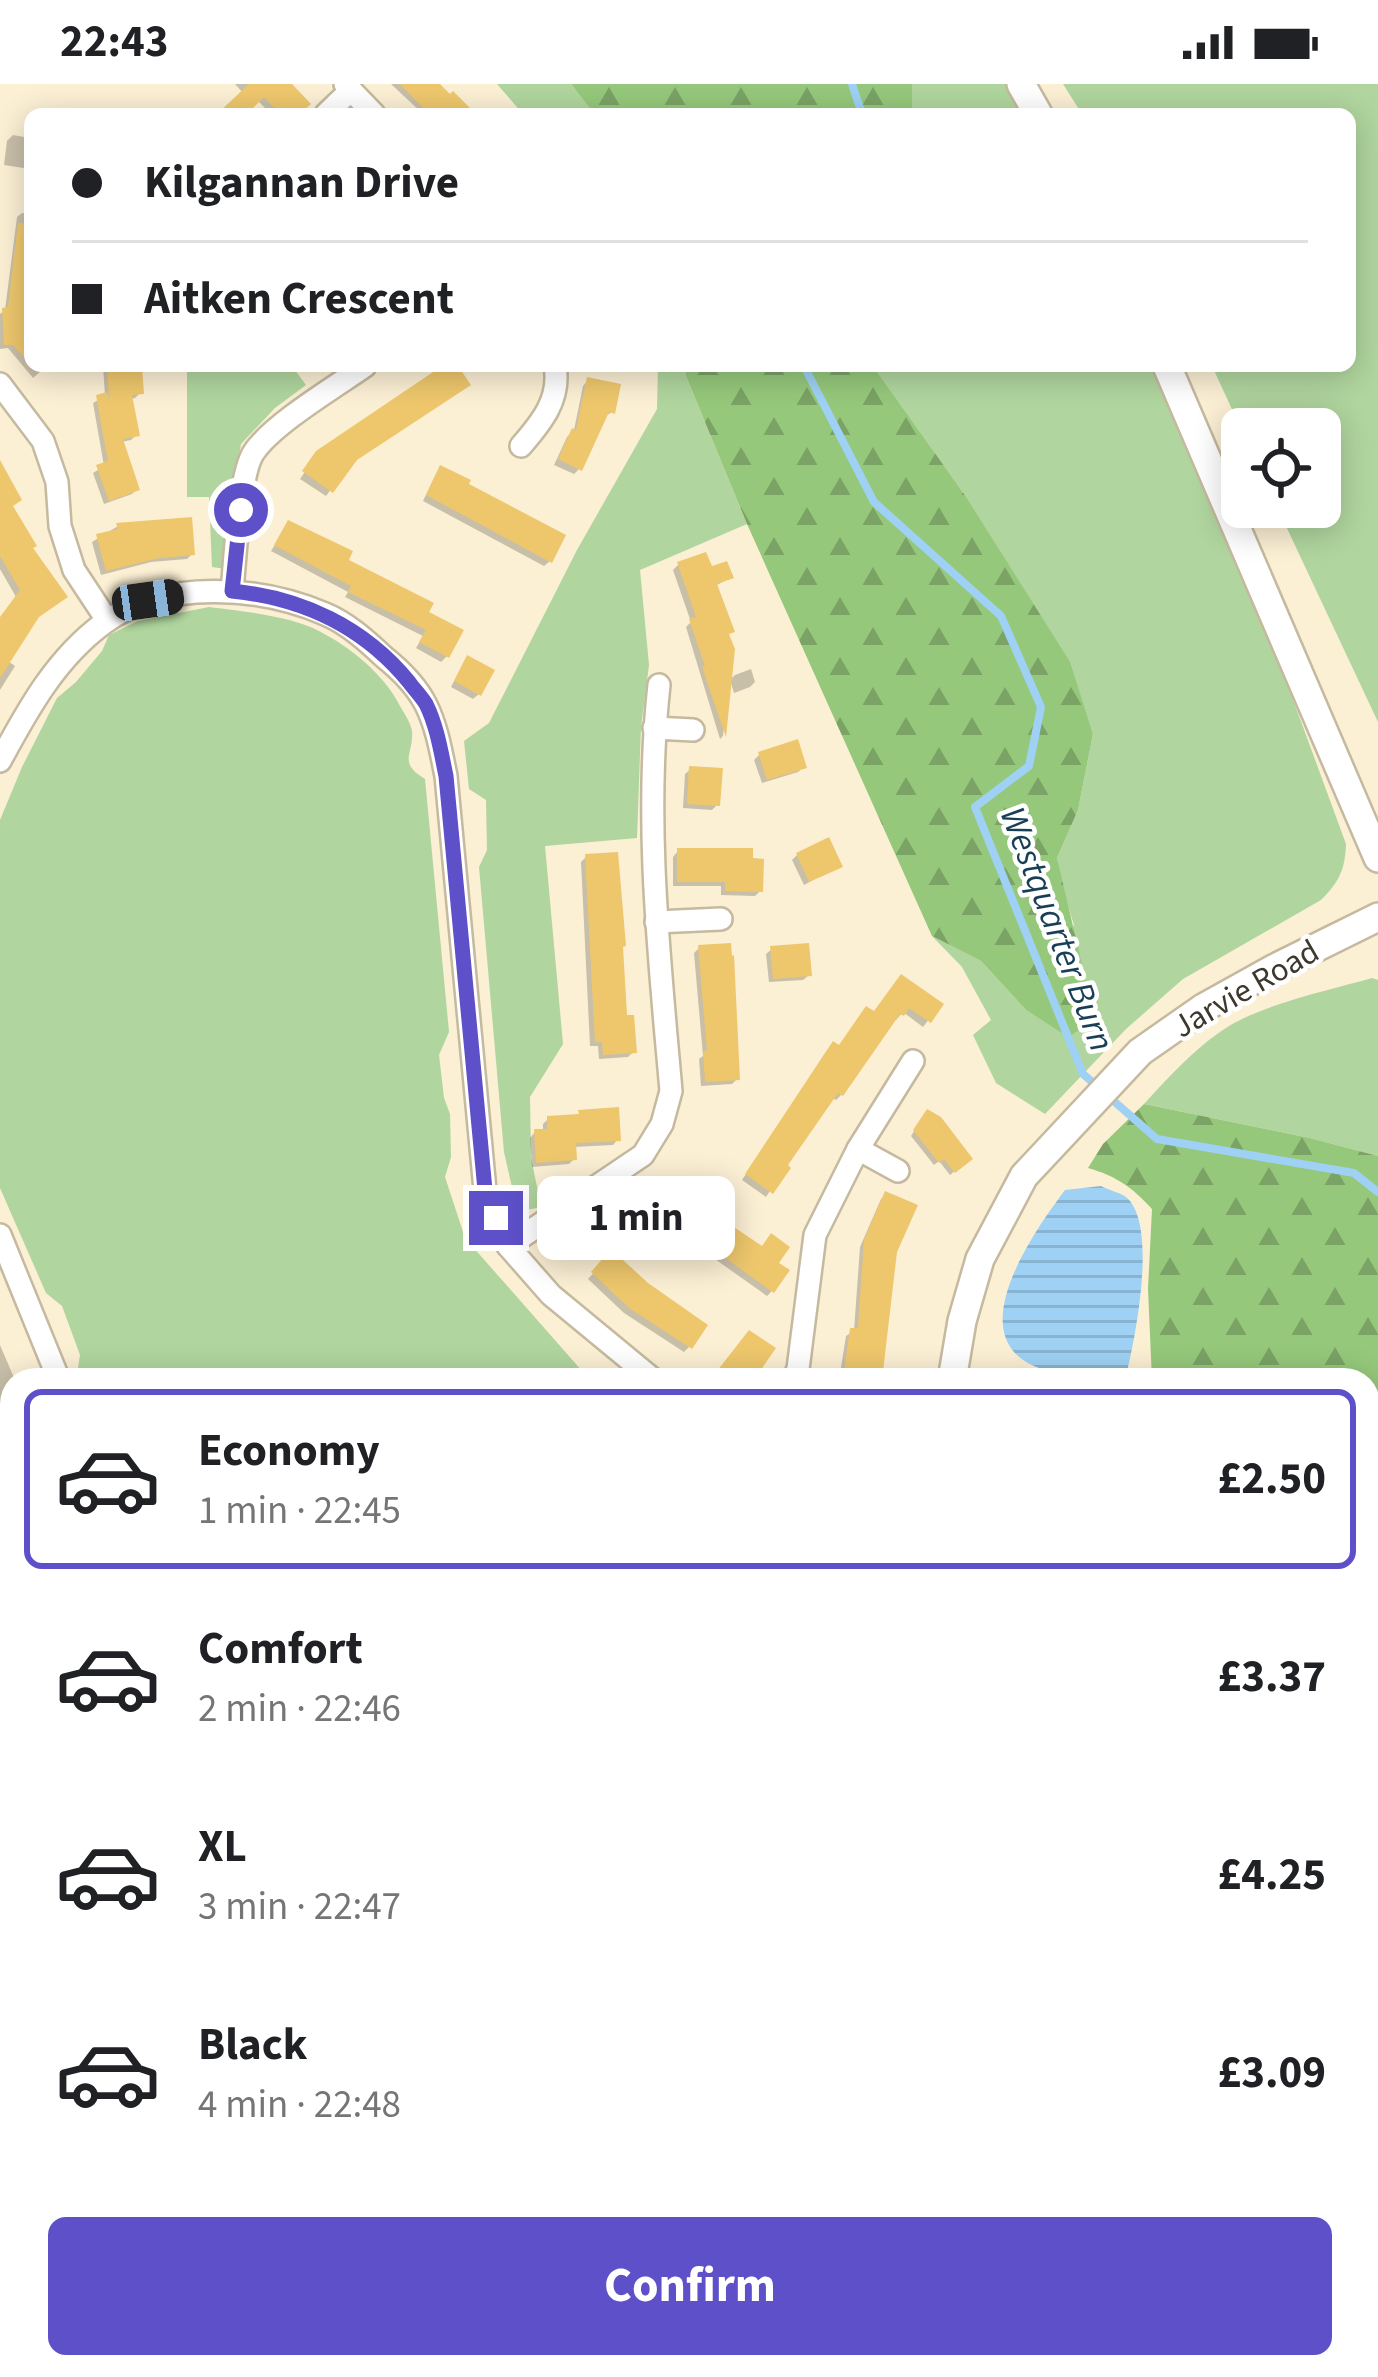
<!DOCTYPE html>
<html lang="en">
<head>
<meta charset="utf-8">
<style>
  body { margin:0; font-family:"Source Sans 3",sans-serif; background:#f2f2f2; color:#202124; height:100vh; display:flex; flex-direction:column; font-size:45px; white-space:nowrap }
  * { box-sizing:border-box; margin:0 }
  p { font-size:39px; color:#757577 }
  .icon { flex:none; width:66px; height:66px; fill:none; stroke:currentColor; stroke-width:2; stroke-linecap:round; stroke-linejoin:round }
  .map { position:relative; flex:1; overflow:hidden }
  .details { position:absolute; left:0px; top:1284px; width:1380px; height:1011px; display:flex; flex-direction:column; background:#fff; border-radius:36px 36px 0 0; box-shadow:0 6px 30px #0003 }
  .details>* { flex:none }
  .guide { position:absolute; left:24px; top:24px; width:1332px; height:264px; border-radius:18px; box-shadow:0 6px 30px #0003; display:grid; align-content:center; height:264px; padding:0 48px; background:#fff }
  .tools { position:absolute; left:1221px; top:324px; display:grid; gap:24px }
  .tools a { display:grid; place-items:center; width:120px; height:120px; border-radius:18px; background:#fff; box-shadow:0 6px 30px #0003; font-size:60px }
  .end { position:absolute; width:54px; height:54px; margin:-27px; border:15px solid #5d50c8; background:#fff; box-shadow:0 0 0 6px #fff }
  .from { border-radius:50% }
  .bubble { position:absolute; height:84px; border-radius:18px; background:#fff; box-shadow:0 6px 30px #0003; font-size:39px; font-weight:700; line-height:84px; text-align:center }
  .car { position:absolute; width:36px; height:72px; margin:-36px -18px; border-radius:15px; box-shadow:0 0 9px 3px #0007; background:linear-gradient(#222 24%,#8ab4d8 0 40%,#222 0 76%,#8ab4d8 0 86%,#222 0) }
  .guide b { display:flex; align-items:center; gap:42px; height:114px; font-size:45px }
  .guide b+b { border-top:3px solid #e0e0e0 }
  .guide i { width:30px; height:30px; background:#202124 }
  ul { padding:21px 0 0; list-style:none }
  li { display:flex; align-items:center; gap:36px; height:180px; margin:0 24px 18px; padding:0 24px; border:6px solid transparent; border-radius:18px }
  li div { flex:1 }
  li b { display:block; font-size:45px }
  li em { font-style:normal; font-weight:700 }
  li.selected { border-color:#5d50c8 }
  li>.icon { width:108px; height:108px; stroke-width:1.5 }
  .primary-button { display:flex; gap:24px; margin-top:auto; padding:24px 48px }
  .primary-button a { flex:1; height:138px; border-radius:18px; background:#5d50c8; color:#fff; font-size:48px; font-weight:700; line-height:138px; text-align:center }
  .status { display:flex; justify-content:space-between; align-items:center; height:84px; padding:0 60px; background:#fff; direction:ltr }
  .status svg { height:33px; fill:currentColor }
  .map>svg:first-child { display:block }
  .green { fill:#b0d59e }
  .forest { fill:url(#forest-firs) }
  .water { fill:url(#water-rules) }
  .shadow { fill:#0003 }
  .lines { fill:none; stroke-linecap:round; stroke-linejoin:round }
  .stream { stroke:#9ed1f3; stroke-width:8 }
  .building { fill:#eec76d }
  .street-casing { stroke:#c5b99f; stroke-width:26 }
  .secondary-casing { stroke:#c5b99f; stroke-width:32 }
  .street { stroke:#fff; stroke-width:21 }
  .secondary { stroke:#fff; stroke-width:27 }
  .rail { stroke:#756e5f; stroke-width:8; stroke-dasharray:24 12; stroke-linecap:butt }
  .route { stroke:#5d50c8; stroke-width:15 }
  .labels { text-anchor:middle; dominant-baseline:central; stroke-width:9; stroke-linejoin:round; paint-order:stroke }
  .street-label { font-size:33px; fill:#3d382e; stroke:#fff }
  .water-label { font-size:36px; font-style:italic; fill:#183f56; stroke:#fff }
</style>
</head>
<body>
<div class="status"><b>22:43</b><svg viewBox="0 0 49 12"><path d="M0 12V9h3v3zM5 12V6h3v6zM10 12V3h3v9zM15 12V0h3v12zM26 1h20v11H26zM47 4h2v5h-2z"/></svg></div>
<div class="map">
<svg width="1378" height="2293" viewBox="0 0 1378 2293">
  <defs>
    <pattern id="forest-firs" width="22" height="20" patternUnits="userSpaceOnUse" patternTransform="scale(3)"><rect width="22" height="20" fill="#95c87b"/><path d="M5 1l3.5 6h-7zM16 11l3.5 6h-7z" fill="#7ba365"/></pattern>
    <pattern id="water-rules" width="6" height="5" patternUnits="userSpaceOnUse" patternTransform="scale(3)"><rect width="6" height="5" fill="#9ed1f3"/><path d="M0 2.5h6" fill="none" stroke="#89b4d1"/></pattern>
  </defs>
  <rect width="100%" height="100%" fill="#fbefd4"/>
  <g class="green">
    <path d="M497 0H571L594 30H523Z"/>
    <path d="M912 0H1006L1024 30H912Z"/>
    <path d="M1063 0H1378V638L1277 423H1320V345H1242V347L1212 282H1350V30H1082Z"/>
    <path d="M187 282H292L306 301 275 324 241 360 230 423 226 485 212 483 209 413H187Z"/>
    <path d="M658 282H686V292L747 440 640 486 649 581 641 643 637 754 545 762 563 960 530 1013 531 1073 541 1123 527 1126 516 1121 504 1068 479 783 487 766 486 716 469 705 464 657 489 639 577 466 657 325Z"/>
    <path d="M873 282H1154L1241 474 1346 760C1345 786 1339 798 1321 816L1183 895 1126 945 1045 1030 996 999 973 951 991 936 962 883 932 852 981 877 1025 925 1074 841 1063 806 1057 774 1078 726 1093 650 1069 578 967 414Z"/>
    <path d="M209 523C240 527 291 532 319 547 350 563 384 590 400 622 404 629 411 639 412 647 414 670 397 678 425 695L449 948 439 971 444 1014 450 1030 451 1073 445 1093 465 1154 590 1296H82L78 1284 80 1271 62 1222 46 1209 0 1104V736L22 683 57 614 76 598 102 567 109 551 138 537Z"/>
    <path d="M1372 894 1378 896V1072L1310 1054 1144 1020C1167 995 1191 968 1220 948 1257 921 1327 907 1372 894Z"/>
    <path d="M12 1766V2144L0 2136V1810L5 1803Z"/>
  </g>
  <g class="forest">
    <path d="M571 0H912V30H594Z"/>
    <path d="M686 282H873L967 414 1070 578 1093 650 1078 726 1057 774 1095 936 1068 953 1025 925 981 877 932 852 747 440 686 292Z"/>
    <path d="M1144 1020 1310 1054 1378 1072V1675L1368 1681V1296H1152L1148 1205 1152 1125C1132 1103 1116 1092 1088 1084L1103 1060Z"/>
    <path d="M1378 1867V2293H1230L1232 2283H1368V1879Z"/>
  </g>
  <path class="water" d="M1101 1102C1108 1106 1122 1109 1127 1114 1158 1142 1135 1255 1126 1292 1102 1290 1065 1292 1042 1285 956 1257 1033 1149 1065 1106Z"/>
  <g class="shadow">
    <path d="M235 0H288L296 30H271L257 16 243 30H222L243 9Z"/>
    <path d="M391 0H436L473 30H423Z"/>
    <path d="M13 51 30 54V85L4 81 7 57Z"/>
    <path d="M22 129 30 130V282H47L33 294 8 264 0 265V230L5 226 17 133Z"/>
    <path d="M103 282H139L140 309 135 314 130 315 136 351 131 356 121 358 137 405 132 410 104 420 93 389 104 382 93 319 105 312Z"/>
    <path d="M448 282H455L351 378 326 412 300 395 318 369Z"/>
    <path d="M588 296 612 328 604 333 579 385 574 390 554 381 567 353 574 346 583 302Z"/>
    <path d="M0 380 34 535 8 577 15 582 0 606V537L16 513 0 485Z"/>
    <path d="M436 390 465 402 550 477 544 482 423 417Z"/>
    <path d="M288 440 425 529 447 572 441 578 416 564 423 552 345 513 348 508 271 467Z"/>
    <path d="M118 442 192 470 187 475 151 478 101 491 92 458Z"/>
    <path d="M678 481 710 486 730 494 715 502 732 566 723 652 720 655 686 543 691 538 673 486Z"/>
    <path d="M463 580 479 610 473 615 451 603Z"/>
    <path d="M751 585 755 598 750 603 734 609 730 596 735 591Z"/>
    <path d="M760 670 804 683 798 688 762 699 754 676Z"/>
    <path d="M691 685 717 721 712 726 683 724 685 690Z"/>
    <path d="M678 767 760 807 755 812 721 811V802H673V773Z"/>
    <path d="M797 771 839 782 804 801 792 776Z"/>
    <path d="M586 773 633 968 628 973 599 975 598 962H590L581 778Z"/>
    <path d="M699 864 737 995 732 1000 701 1002 699 975 703 972 694 869Z"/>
    <path d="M772 865 809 891 803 896 769 898 766 870Z"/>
    <path d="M896 899 940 921 923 943 903 928 896 936 893 934 841 1011 836 1016 831 1013 766 1113 742 1096 828 965 838 964 874 930Z"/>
    <path d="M580 1029 618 1055 613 1061 573 1063 574 1075 569 1080 532 1083 530 1054 535 1048H543V1040L548 1035 575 1033Z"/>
    <path d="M923 1033 969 1075 950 1091 939 1077 934 1081 911 1052Z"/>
    <path d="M693 1106 714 1133 775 1180 772 1207 767 1212 705 1168 668 1134Z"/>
    <path d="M886 1110 894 1167 881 1296H839L846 1252 854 1247 860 1163 881 1115Z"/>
    <path d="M611 1170 689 1263 684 1268 624 1229 588 1195Z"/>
    <path d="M0 1261 15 1296H12V1447L2 1541 0 1544Z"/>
    <path d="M154 2283H188L184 2293 153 2290Z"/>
    <path d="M478 2283H527L535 2290 533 2293H490Z"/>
    <path d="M730 2283H760L754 2293H723Z"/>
    <path d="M1080 2283H1116L1112 2293H1076Z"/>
  </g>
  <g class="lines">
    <g class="stream">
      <path d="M852 0 862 30"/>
      <path d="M804 282 874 418 1001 532 1041 623 1029 682 975 723 1083 990 1097 1002"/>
      <path d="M1108 1012 1157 1055 1354 1089 1378 1108"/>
    </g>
  </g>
  <g class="building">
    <path d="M249 0H292L311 20 300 30H280L264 13 247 30H217Z"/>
    <path d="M400 0H440L450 10 453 7 476 30H429Z"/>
    <path d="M18 139 30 140V280L13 261H4L2 224 8 223Z"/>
    <path d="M107 282H142L144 310 132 311 140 352 123 355 140 406 109 417 96 381 108 377 96 311 107 308 109 316Z"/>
    <path d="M442 282H458L471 301 357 376 333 409 302 387 316 367Z"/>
    <path d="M587 293 621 300 615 330 609 328 582 387 558 375 572 344 576 346Z"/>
    <path d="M0 376 22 416 13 422 37 462 33 464 68 513 39 533 0 594V533L20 506 0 472Z"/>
    <path d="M440 381 471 396 469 400 566 451 552 479 426 411Z"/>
    <path d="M192 433 195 471 159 474 106 487 96 450 118 445 116 439Z"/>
    <path d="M288 436 353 467 349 476 434 519 429 528 464 546 449 574 419 558 426 546 348 508 351 502 274 461Z"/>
    <path d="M706 468 712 482 727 477 734 494 717 500 735 548 729 550 735 565 726 653 702 583 705 582 689 535 696 533 677 478Z"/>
    <path d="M467 571 495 586 481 612 454 597Z"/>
    <path d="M798 655 807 684 767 696 758 668Z"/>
    <path d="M689 682 723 684 720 722 687 720Z"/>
    <path d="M829 753 843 783 809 798 796 769Z"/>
    <path d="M677 764H753V774L764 775 763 808 725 807V798H677Z"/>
    <path d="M618 768 626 862 623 863 627 931H634L637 969 603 971 602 958H595L585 770Z"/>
    <path d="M731 859 732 872 734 871 740 996 705 998 703 967H707L698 861Z"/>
    <path d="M809 859 812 892 773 895 770 862Z"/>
    <path d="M901 890 944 920 931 939 909 924 904 932 900 930 843 1012 838 1009 788 1081 791 1084 773 1110 745 1090 833 957 839 961 866 922 874 927Z"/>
    <path d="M619 1023 621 1057 576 1059 577 1076 536 1079 534 1045H547V1032L579 1030 578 1026Z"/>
    <path d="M927 1025 941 1033 973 1075 955 1089 944 1075 939 1079 913 1046Z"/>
    <path d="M693 1102 723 1129 719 1133 762 1162 771 1149 790 1163 779 1179 790 1186 774 1209 710 1163 671 1127Z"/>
    <path d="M885 1107 918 1121 897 1168 882 1296H843L850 1244H858L864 1156Z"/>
    <path d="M611 1165 648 1199 708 1241 692 1265 629 1224 591 1188Z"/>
    <path d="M749 1246 776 1264 754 1296H710Z"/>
  </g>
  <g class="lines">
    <defs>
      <g id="street">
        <path d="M345 0 374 30"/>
        <path d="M326 30 351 6"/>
        <path d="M0 300 43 357 57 398 60 442 74 486 107 536"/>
        <path d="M521 362C541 339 561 315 555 282"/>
        <path d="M232 507C235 477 239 389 254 368 273 340 335 303 365 282"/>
        <path d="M654 644 693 646"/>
        <path d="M0 677C28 625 56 574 104 539 164 495 260 502 325 530 347 539 367 557 384 573 399 585 417 603 426 621 437 643 441 668 446 692L485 1106 508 1162 551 1211 654 1296"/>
        <path d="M656 838 721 835"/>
        <path d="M858 1065 898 1087"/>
        <path d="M0 1151 59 1296"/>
        <path d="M508 1162 643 1071 662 1040 671 1007C659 871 644 736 659 601"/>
        <path d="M793 1296 798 1285 815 1151 858 1065 913 977"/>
        <path d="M0 1700 12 1669"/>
        <path d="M0 2172 12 2190"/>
        <path d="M607 2283 619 2293"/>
        <path d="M19 2293V2283"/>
        <path d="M667 2293 673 2283"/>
      </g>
      <g id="secondary">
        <path d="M1021 0 1038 30"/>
        <path d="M1167 282 1378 774"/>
        <path d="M952 1296 962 1237 980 1175 1024 1092 1140 968 1203 924 1275 884 1378 833"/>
        <path d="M1368 1847 1378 1837"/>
        <path d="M303 2293 318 2283"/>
        <path d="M1183 2293 1188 2283"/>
      </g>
    </defs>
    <use href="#street" class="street-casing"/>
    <use href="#secondary" class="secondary-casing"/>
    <use href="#street" class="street"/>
    <use href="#secondary" class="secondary"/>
    <g class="rail">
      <path d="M1368 1742 1378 1735"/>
      <path d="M870 2293 876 2283"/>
    </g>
  </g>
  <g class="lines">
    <path class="route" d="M241 426 232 507C302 514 364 543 409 598 414 605 421 612 426 620 437 642 441 668 446 692L485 1106 496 1134"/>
  </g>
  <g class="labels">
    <g class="street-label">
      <text transform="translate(1246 905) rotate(-30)">Jarvie Road</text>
    </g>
    <g class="water-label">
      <text transform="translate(1057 845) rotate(69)">Westquarter Burn</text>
    </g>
  </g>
</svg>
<div class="tools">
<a><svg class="icon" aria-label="locate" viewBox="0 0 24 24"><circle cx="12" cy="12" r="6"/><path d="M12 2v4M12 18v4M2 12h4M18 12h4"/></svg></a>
</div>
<i class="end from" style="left:241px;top:426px"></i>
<i class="end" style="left:496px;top:1134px"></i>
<div class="bubble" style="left:537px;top:1092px;width:198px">1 min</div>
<i class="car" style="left:148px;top:516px;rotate:82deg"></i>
<div class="guide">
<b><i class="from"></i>Kilgannan Drive</b>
<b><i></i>Aitken Crescent</b>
</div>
<section class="details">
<ul>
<li class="selected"><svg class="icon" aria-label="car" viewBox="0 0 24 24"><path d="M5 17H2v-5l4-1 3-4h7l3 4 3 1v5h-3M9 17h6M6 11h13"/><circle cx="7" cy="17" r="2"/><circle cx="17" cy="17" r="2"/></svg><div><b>Economy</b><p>1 min · 22:45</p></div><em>£2.50</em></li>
<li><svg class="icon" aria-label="car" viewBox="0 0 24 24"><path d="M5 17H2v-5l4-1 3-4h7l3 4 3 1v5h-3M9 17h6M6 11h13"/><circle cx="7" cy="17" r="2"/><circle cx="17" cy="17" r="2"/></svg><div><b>Comfort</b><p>2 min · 22:46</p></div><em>£3.37</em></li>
<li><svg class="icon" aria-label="car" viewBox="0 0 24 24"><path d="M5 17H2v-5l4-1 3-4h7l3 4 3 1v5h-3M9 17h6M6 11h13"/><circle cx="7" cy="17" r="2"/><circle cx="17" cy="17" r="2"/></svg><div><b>XL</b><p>3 min · 22:47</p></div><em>£4.25</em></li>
<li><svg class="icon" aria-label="car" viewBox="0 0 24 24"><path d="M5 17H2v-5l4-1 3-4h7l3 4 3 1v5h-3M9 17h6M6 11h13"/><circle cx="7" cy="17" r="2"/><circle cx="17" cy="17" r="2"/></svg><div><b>Black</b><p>4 min · 22:48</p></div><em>£3.09</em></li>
</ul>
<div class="primary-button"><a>Confirm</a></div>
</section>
</div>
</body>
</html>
